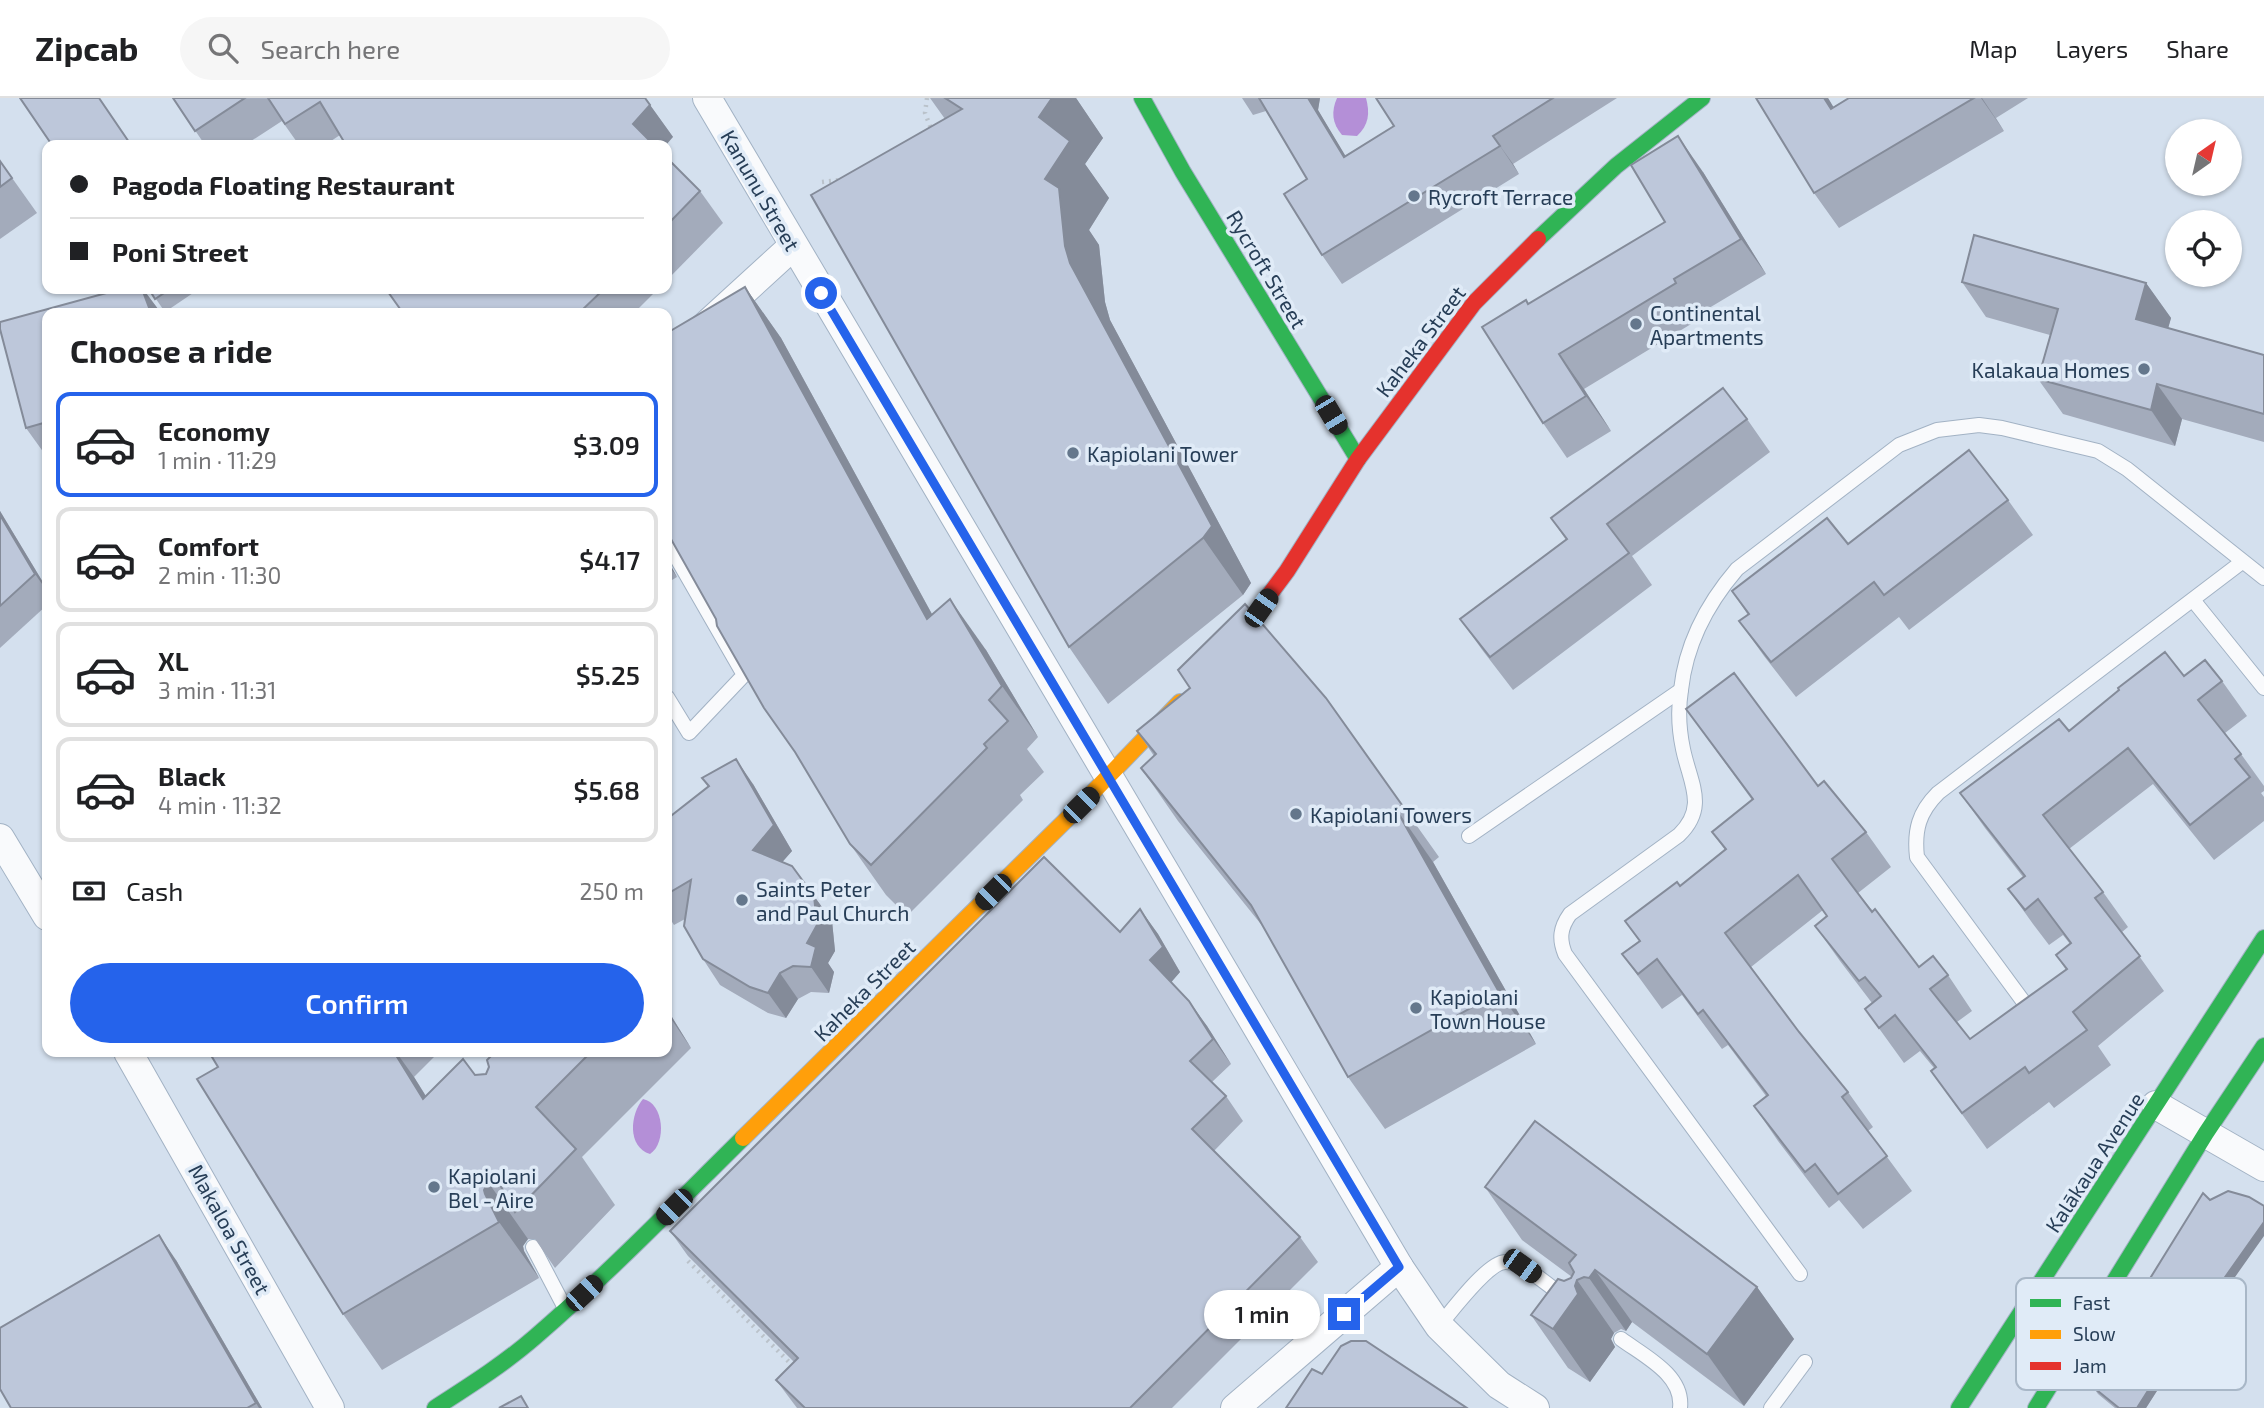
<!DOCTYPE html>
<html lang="en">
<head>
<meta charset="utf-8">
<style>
  body { margin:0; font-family:"Exo 2",sans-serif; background:#f6f6f6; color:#202124; height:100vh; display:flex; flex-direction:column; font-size:26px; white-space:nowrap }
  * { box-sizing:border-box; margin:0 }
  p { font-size:23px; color:#757577 }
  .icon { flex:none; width:38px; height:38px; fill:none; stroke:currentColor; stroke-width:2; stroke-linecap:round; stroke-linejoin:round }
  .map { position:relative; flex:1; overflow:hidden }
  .details { position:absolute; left:42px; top:210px; width:630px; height:749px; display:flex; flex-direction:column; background:#fff; border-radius:14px; box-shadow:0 2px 5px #0004 }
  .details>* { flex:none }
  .guide { position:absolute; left:42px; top:42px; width:630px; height:154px; border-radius:14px; box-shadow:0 2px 5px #0004; display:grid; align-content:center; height:154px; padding:0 28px; background:#fff }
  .needle { width:46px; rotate:34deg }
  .controls { position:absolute; left:2165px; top:21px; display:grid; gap:14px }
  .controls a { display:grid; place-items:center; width:77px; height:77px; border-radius:50%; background:#fff; box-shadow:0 2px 5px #0004; font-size:35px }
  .end { position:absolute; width:32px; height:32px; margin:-16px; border:9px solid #2563eb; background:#fff; box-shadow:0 0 0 4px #fff }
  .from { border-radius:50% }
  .bubble { position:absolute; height:49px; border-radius:24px; background:#fff; box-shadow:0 2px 5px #0004; font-size:23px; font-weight:600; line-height:49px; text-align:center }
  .car { position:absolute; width:21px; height:42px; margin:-21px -10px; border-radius:9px; box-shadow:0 0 5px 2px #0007; background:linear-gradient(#222 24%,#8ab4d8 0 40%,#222 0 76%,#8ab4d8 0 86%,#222 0) }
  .guide b { display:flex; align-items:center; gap:24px; height:66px; font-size:26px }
  .guide b+b { border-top:2px solid #e0e0e0 }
  .guide i { width:18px; height:18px; background:#202124 }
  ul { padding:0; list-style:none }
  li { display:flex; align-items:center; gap:21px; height:105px; margin:0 14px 10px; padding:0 14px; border:4px solid #e0e0e0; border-radius:14px }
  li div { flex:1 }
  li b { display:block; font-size:26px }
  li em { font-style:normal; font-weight:600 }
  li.selected { border-color:#2563eb }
  li>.icon { width:63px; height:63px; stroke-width:1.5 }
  h2 { padding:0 28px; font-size:32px; line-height:84px }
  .pay { display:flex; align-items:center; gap:18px; height:77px; padding:0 28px; font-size:26px }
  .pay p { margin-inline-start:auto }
  .action { display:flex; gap:14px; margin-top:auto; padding:14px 28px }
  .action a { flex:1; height:80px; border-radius:42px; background:#2563eb; color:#fff; font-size:28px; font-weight:600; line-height:80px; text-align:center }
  header { display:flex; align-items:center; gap:42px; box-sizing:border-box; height:98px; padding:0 35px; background:#fff; border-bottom:2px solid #e0e0e0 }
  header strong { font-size:33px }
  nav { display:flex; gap:38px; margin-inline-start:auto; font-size:24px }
  .search { width:490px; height:63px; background:#f6f6f6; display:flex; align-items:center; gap:18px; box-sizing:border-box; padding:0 24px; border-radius:38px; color:#757577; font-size:26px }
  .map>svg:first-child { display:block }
  .water { fill:#b48fd7 }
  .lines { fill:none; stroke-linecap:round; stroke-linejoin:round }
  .lane-casing { stroke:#a2b2c4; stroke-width:16 }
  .street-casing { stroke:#a2b2c4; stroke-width:30 }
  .fast-casing { stroke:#a2b2c4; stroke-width:18 }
  .slow-casing { stroke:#a2b2c4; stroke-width:18 }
  .jam-casing { stroke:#a2b2c4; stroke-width:18 }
  .path { stroke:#bac2ca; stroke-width:4.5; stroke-dasharray:2 5; stroke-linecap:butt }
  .lane { stroke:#f9fafc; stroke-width:14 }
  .street { stroke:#f9fafc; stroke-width:28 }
  .fast { stroke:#30b455; stroke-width:16 }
  .slow { stroke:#ff9f0a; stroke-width:16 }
  .jam { stroke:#e5322d; stroke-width:16 }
  .wall { fill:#a3abbb }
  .shaded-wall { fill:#848b99 }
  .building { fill:#bdc7da; stroke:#848b99; stroke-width:2 }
  .route { stroke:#2563eb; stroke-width:9 }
  .poi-dot { fill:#64778c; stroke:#e0ebf7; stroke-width:2.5 }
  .labels { text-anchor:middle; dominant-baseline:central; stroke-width:7; stroke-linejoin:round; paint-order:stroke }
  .street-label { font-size:21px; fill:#273e57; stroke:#e0ebf7 }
  .poi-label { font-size:21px; fill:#273e57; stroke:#e0ebf7; text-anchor:start }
  .key { fill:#e0ebf7; stroke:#a8b7c7; stroke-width:2 }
  .key-label { font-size:19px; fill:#273e57 }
</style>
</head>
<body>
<header>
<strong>Zipcab</strong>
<div class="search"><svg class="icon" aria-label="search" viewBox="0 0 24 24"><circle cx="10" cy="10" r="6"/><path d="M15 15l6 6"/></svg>Search here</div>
<nav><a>Map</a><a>Layers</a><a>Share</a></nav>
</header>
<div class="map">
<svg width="2264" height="1310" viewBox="0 0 2264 1310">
  <rect width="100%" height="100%" fill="#d4e0ee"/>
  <g class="water">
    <path d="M1337 0H1366C1370 15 1369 27 1357 38L1342 37C1332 25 1331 14 1337 0Z"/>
    <path d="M643 1001C664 1005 667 1045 650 1056 627 1049 630 1016 643 1001Z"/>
  </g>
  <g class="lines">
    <defs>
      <g id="lane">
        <path d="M667 443 744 577 689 635 667 599"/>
        <path d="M2193 502 2264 590"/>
        <path d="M1469 738 1681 592"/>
        <path d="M2034 918 1917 759C1914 732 1919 714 1938 695L2242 464"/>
        <path d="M533 1149 565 1210"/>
        <path d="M1800 1176 1565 856C1559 841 1560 830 1570 816L1679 737C1708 709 1690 685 1683 651 1679 632 1678 611 1681 592 1686 545 1707 506 1737 471L1899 347 1937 332 1979 327 2002 330 2098 353 2127 371 2264 480"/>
        <path d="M1439 1228C1451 1214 1487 1165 1505 1164 1522 1163 1552 1190 1565 1200"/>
        <path d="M1621 1241C1644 1258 1684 1277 1680 1310"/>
        <path d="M1771 1310 1805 1264"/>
      </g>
      <g id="street">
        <path d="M707 0 1399 1169 1439 1228 1499 1287 1535 1310"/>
        <path d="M667 263 793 148"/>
        <path d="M0 740 47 818"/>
        <path d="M128 954 330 1310"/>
        <path d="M2156 1007 2264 1069"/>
        <path d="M1235 1310 1399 1169"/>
      </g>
      <g id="fast">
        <path d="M1142 0 1183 74 1358 361"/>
        <path d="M1538 141 1616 68 1702 0"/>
        <path d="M435 1310C469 1288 504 1266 535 1239 608 1176 675 1107 743 1040"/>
        <path d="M1959 1310 2264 840"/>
        <path d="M2036 1310 2206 1035 2264 948"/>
      </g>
      <path id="slow" d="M743 1040 1068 720 1180 604"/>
      <path id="jam" d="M1224 558 1287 473 1358 361 1474 205 1538 141"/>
    </defs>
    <use href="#lane" class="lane-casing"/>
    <use href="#street" class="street-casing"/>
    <use href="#fast" class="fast-casing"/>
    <use href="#slow" class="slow-casing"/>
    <use href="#jam" class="jam-casing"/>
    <g class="path">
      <path d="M927 0 925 15 932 33"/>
      <path d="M822 84 840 82"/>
      <path d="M688 1163 795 1270"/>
    </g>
    <use href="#lane" class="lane"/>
    <use href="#street" class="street"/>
    <use href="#fast" class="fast"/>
    <use href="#slow" class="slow"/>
    <use href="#jam" class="jam"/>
  </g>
  <g class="wall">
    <path d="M173 0H645L673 39 340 37 325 47H299L282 23 245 47H205Z"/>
    <path d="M930 0H1076L1103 40 1085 66 1109 100 1089 132 1099 147 1105 204 1110 222 1251 485 1243 497 1108 606 1069 549 945 21Z"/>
    <path d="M1242 0H1320L1318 12 1345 58 1394 28 1376 0H1617L1513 66 1519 76 1342 186 1322 157 1307 81 1266 13 1253 17Z"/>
    <path d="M1828 0 1833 9 1849 0H2028L1996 20 2004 33 1839 130 1814 95Z"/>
    <path d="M667 60 700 93 723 125 667 182Z"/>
    <path d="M0 63 37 115 0 141Z"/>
    <path d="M1703 74 1766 176 1699 216 1701 220 1584 291 1611 333 1567 360 1543 325 1528 206 1665 124Z"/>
    <path d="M1962 184 2146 185 2171 220 2168 230 2264 257V344L2182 321 2175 348 2063 316 2038 281 2050 237 1986 219Z"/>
    <path d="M745 189 781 240 932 516 986 552 1038 639 1027 651 1044 674 1020 697 1023 702 907 818 886 797 850 746Z"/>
    <path d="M121 191H143L158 211 159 215H47V355H44L26 330 0 231V224Z"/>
    <path d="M149 191H199L165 214Z"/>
    <path d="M386 191H658L634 215H403Z"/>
    <path d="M1747 321 1770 354 1632 458 1652 487 1513 592 1483 553 1460 521 1566 442 1551 420Z"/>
    <path d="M2008 402 2033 437 1909 532 1899 519 1796 599 1764 558 1739 523 1748 517 1732 493 1848 446Z"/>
    <path d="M0 413 47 491V507L0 550Z"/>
    <path d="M667 461 677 479 667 485Z"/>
    <path d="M2184 578 2222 583 2247 618 2225 635 2241 656 2264 688V693L2261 695 2264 699V723L2214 762 2153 686 2069 751 2103 794 2128 829 2122 834 2164 893 2098 948 2111 967 2054 1010 2049 1004 1987 1051 1931 973 1934 970 1920 953 1904 965 1865 911 1872 905 1840 863 1815 828 1827 818 1823 812 1751 869 1799 934 1848 994 1873 1029 1868 1033 1912 1093 1863 1131 1839 1102 1829 1110 1778 1043 1754 1008 1766 998 1728 947 1722 951 1682 897 1662 911 1622 856 1639 843 1625 823 1680 788 1725 752 1712 734 1752 702 1686 611 1818 688 1866 734 1891 769 1858 795 1919 869 1948 877 1972 913 1957 924 1970 941 2066 872 2056 857 2070 846 2063 837 2049 847 2033 826 2008 791 2023 779 1985 730 1960 695 2069 633Z"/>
    <path d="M1137 633 1402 707 1439 759 1433 764 1536 946 1385 1031 1348 979 1264 830 1178 723 1141 670 1154 658Z"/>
    <path d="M702 680 753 686 792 753 782 764 814 798 832 823 835 853 828 865 834 874 829 895 811 894 798 901 786 920 768 915 720 887 703 861 685 821 674 827 667 816V721L708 689Z"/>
    <path d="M1140 811 1158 836 1180 874 1171 884 1207 928 1231 966 1212 984 1226 998 1243 1023 1214 1053 1300 1139 1318 1164 1172 1310H797L776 1282 794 1264 688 1158 670 1133 1120 834Z"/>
    <path d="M667 911 691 950 582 1059 615 1107 555 1170 535 1141H528L523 1148 524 1153 539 1180 382 1272 343 1216 218 969 209 954H439L414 979 426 998 475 977 486 976 495 954H667Z"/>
    <path d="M1485 1089 1757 1189 1794 1241 1744 1308 1632 1224 1626 1233 1621 1231 1614 1235 1611 1241 1615 1249 1590 1284 1568 1270 1531 1217 1564 1183 1572 1179 1522 1142Z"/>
    <path d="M176 1162 262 1310H11Z"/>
    <path d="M2123 1224 2180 1257 2146 1310H2115L2098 1296 2093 1289 2129 1232Z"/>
  </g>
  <g class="shaded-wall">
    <path d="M1052 0H1076L1103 40 1085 66 1109 100 1089 132 1099 147 1105 204 1110 222 1251 485 1243 497 1203 440 1070 165 1045 81 1039 19Z"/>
    <path d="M1308 0H1320L1318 12 1363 87 1344 59Z"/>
    <path d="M1824 0H1828L1856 46 1831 11Z"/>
    <path d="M1981 0H1982L2004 33Z"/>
    <path d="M650 7 673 39 666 47H648L633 26Z"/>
    <path d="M1493 38 1513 66 1519 76 1500 48Z"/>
    <path d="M1678 38 1703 74 1766 176 1741 141Z"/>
    <path d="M2146 185 2171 220 2161 256 2136 221Z"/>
    <path d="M745 189 781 240 963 573 927 521Z"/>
    <path d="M142 191H143L158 211 159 215H151Z"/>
    <path d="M1559 256 1584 291 1611 333 1586 298Z"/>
    <path d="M2157 286 2182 321 2175 348 2151 312Z"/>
    <path d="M0 413 47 491V493L35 476 0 417Z"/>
    <path d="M667 461 677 479 667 465Z"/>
    <path d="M950 501 986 552 1038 639 1002 588Z"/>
    <path d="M736 661 753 686 792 753 771 777 753 752Z"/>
    <path d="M1396 711 1433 764 1536 946 1499 894Z"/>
    <path d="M814 798 832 823 835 853 828 865 834 874 829 895 811 869 807 845Z"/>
    <path d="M1140 811 1158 836 1180 874 1168 888 1150 862Z"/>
    <path d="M780 875 798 901 786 920 768 895Z"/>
    <path d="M1189 903 1207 928 1231 966 1213 941Z"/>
    <path d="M667 911 691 950 667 915Z"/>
    <path d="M394 954H396L414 979 462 1057 423 1001Z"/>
    <path d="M488 1084 528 1141 523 1148 524 1153 539 1180 499 1124 485 1096 484 1092Z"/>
    <path d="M2264 1124V1138L2180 1257 2146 1310H2137L2175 1250Z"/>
    <path d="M159 1137 176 1162 262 1310H259L256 1305Z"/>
    <path d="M1595 1172 1632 1224 1626 1233 1589 1180Z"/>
    <path d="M1577 1182 1614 1235 1611 1241 1615 1249 1590 1284 1553 1231Z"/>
    <path d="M1757 1189 1794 1241 1744 1308 1707 1256Z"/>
  </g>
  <g class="building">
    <path d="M20 0H99L131 47H52Z"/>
    <path d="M173 0H245L195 33Z"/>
    <path d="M268 0H645L650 7 633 26 654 47H346L320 4 285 26Z"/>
    <path d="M945 0H1052L1039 19 1070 43 1045 81 1059 90 1065 148 1070 165 1212 428 1203 440 1069 549 811 97 962 11Z"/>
    <path d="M1259 0H1308L1344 59 1394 28 1376 0H1553L1493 38 1500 48 1322 157 1284 96 1307 81Z"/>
    <path d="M1756 0H1824L1831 11 1849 0H1974L1814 95Z"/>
    <path d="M1678 38 1741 141 1674 181 1676 185 1559 256 1586 298 1543 325 1482 229 1526 202 1528 206 1665 124 1631 67Z"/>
    <path d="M667 60 700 93 667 127Z"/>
    <path d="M0 63 12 80 0 89Z"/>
    <path d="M1974 137 2146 185 2136 221 2264 257V316L2157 286 2151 312 2038 281 2058 211 1962 184Z"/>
    <path d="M745 189 927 521 950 501 1002 588 989 602 1008 623 984 646 987 650 871 767 850 746 795 654 764 610 717 528 716 521 667 434V235Z"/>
    <path d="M121 191H142L151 215H47V324L26 330 0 231V224Z"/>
    <path d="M149 191H170L155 201Z"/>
    <path d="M386 191H604L579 215H403Z"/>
    <path d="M1723 290 1747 321 1607 426 1629 455 1490 559 1460 521 1567 441 1551 420Z"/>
    <path d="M1969 352 2008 402 1884 497 1874 484 1771 564 1739 523 1749 516 1732 493 1827 420 1848 446Z"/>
    <path d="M0 417 35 476 0 508Z"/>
    <path d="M1245 506 1326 600 1402 707 1396 711 1499 894 1348 979 1251 807 1141 670 1156 656 1137 633 1190 590 1178 572Z"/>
    <path d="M2165 554 2184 578 2205 562 2222 583 2198 602 2241 656 2235 661 2250 679 2190 727 2128 650 2043 717 2103 794 2095 800 2140 858 2073 914 2087 932 2029 975 2025 969 1962 1015 1931 973 1936 969 1895 917 1879 930 1865 911 1881 898 1865 879 1859 883 1815 828 1827 818 1798 777 1725 835 1799 934 1848 994 1842 999 1887 1058 1838 1096 1815 1066 1805 1074 1754 1008 1768 997 1703 912 1698 916 1657 861 1638 876 1622 856 1640 843 1625 823 1677 784 1680 788 1726 751 1712 734 1753 701 1686 611 1734 575 1818 688 1824 683 1866 734 1832 761 1872 814 1875 811 1919 869 1933 858 1948 877 1930 891 1970 941 2067 871 2056 857 2071 845 2038 801 2025 812 2008 791 2025 778 1960 695 2059 621 2069 633 2119 592 2118 590Z"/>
    <path d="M736 661 774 727 753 752 792 768 814 798 817 827 807 845 816 849 811 869 793 868 780 875 768 895 750 889 703 861 684 828 691 782 667 796V721L709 688 702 680Z"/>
    <path d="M1044 759 1120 834 1140 811 1163 849 1150 862 1189 903 1213 941 1190 963 1226 998 1192 1031 1300 1139 1130 1310H805L776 1282 798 1260 670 1133Z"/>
    <path d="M209 954H394L423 1001 463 961 475 977 486 976 489 969 487 962 495 954H591L536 1009 576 1051 515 1114 499 1085 488 1084 484 1092 485 1096 499 1124 343 1216 197 981 218 969Z"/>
    <path d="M1535 1023 1757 1189 1707 1256 1595 1172 1589 1180 1584 1179 1577 1182 1575 1188 1578 1196 1553 1231 1531 1217 1558 1181 1564 1183 1571 1180 1574 1174 1569 1165 1576 1157 1485 1089Z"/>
    <path d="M2228 1093 2249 1099 2264 1108V1124L2175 1250 2137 1310H2119L2093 1289 2131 1229 2123 1224 2203 1095 2210 1102Z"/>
    <path d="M159 1137 256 1305 247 1310H11L0 1291V1230Z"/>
    <path d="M1351 1243H1366L1467 1310H1286L1312 1271 1322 1276 1341 1248Z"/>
    <path d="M521 1298 528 1310H499Z"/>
  </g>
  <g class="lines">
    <path class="route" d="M821 195 1399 1169 1344 1216"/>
  </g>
  <g class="poi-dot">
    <circle cx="1414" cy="98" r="7"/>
    <circle cx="1636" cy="226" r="7"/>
    <circle cx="2144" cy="271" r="7"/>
    <circle cx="1073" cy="355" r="7"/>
    <circle cx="1296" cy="716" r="7"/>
    <circle cx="742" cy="802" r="7"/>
    <circle cx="1416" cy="910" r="7"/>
    <circle cx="434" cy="1089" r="7"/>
  </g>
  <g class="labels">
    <g class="street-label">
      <text transform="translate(761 92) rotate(60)">Kanunu Street</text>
      <text transform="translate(1267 171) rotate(59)">Rycroft Street</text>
      <text transform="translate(1420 243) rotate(-53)">Kaheka Street</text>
      <text transform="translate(864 892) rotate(-45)">Kaheka Street</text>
      <text transform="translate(2094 1064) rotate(-57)">Kalākaua Avenue</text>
      <text transform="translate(230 1131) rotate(61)">Makaloa Street</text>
    </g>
    <g class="poi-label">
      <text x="1428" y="98">Rycroft Terrace</text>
      <text x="1650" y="214">Continental<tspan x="1650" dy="24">Apartments</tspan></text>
      <text x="2130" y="271" text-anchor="end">Kalakaua Homes</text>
      <text x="1087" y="355">Kapiolani Tower</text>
      <text x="1310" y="716">Kapiolani Towers</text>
      <text x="756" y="790">Saints Peter<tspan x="756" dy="24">and Paul Church</tspan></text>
      <text x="1430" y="898">Kapiolani<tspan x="1430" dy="24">Town House</tspan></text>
      <text x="448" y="1077">Kapiolani<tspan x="448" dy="24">Bel - Aire</tspan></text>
    </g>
  </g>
  <rect x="2016" y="1180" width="230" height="112" rx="10" class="key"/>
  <rect x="2030" y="1201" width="31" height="8" fill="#30b455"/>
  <rect x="2030" y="1232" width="31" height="9" fill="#ff9f0a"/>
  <rect x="2030" y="1264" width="31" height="8" fill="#e5322d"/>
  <g class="key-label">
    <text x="2073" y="1212">Fast</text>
    <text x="2073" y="1243">Slow</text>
    <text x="2073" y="1275">Jam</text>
  </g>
</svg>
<div class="controls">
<a><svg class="needle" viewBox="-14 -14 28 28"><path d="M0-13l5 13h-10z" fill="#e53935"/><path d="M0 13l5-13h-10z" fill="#757577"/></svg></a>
<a><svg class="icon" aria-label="locate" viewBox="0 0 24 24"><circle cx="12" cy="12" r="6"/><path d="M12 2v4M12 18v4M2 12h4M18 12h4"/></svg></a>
</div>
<i class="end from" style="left:821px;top:195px"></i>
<i class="end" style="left:1344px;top:1216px"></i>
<div class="bubble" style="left:1204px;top:1192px;width:116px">1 min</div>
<i class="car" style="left:1331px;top:317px;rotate:149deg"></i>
<i class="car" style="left:1261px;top:510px;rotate:35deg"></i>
<i class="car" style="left:1081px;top:707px;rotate:45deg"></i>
<i class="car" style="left:993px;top:794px;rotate:225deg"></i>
<i class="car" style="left:674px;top:1109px;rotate:225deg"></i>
<i class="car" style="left:1522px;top:1168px;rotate:126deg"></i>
<i class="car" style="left:584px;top:1195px;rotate:47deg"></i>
<div class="guide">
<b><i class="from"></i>Pagoda Floating Restaurant</b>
<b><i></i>Poni Street</b>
</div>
<section class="details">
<h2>Choose a ride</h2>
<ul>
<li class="selected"><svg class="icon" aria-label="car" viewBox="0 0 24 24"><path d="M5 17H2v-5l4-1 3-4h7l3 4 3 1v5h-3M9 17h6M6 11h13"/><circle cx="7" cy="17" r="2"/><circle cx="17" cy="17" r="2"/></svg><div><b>Economy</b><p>1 min · 11:29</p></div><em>$3.09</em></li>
<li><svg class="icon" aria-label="car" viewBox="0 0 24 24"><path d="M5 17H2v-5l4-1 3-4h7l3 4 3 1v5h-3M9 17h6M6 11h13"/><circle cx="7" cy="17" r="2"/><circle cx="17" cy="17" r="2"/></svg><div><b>Comfort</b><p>2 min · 11:30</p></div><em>$4.17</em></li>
<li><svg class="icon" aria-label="car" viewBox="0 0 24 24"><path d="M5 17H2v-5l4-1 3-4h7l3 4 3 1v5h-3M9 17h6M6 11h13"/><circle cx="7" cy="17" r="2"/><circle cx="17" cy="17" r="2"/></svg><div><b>XL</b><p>3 min · 11:31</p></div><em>$5.25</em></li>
<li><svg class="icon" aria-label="car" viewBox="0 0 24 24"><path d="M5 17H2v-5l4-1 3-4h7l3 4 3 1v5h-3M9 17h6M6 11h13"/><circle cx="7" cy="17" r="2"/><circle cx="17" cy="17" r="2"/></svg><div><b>Black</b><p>4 min · 11:32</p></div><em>$5.68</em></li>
</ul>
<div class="pay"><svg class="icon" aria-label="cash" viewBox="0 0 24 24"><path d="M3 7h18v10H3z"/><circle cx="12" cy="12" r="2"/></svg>Cash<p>250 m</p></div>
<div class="action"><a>Confirm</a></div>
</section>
</div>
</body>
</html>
